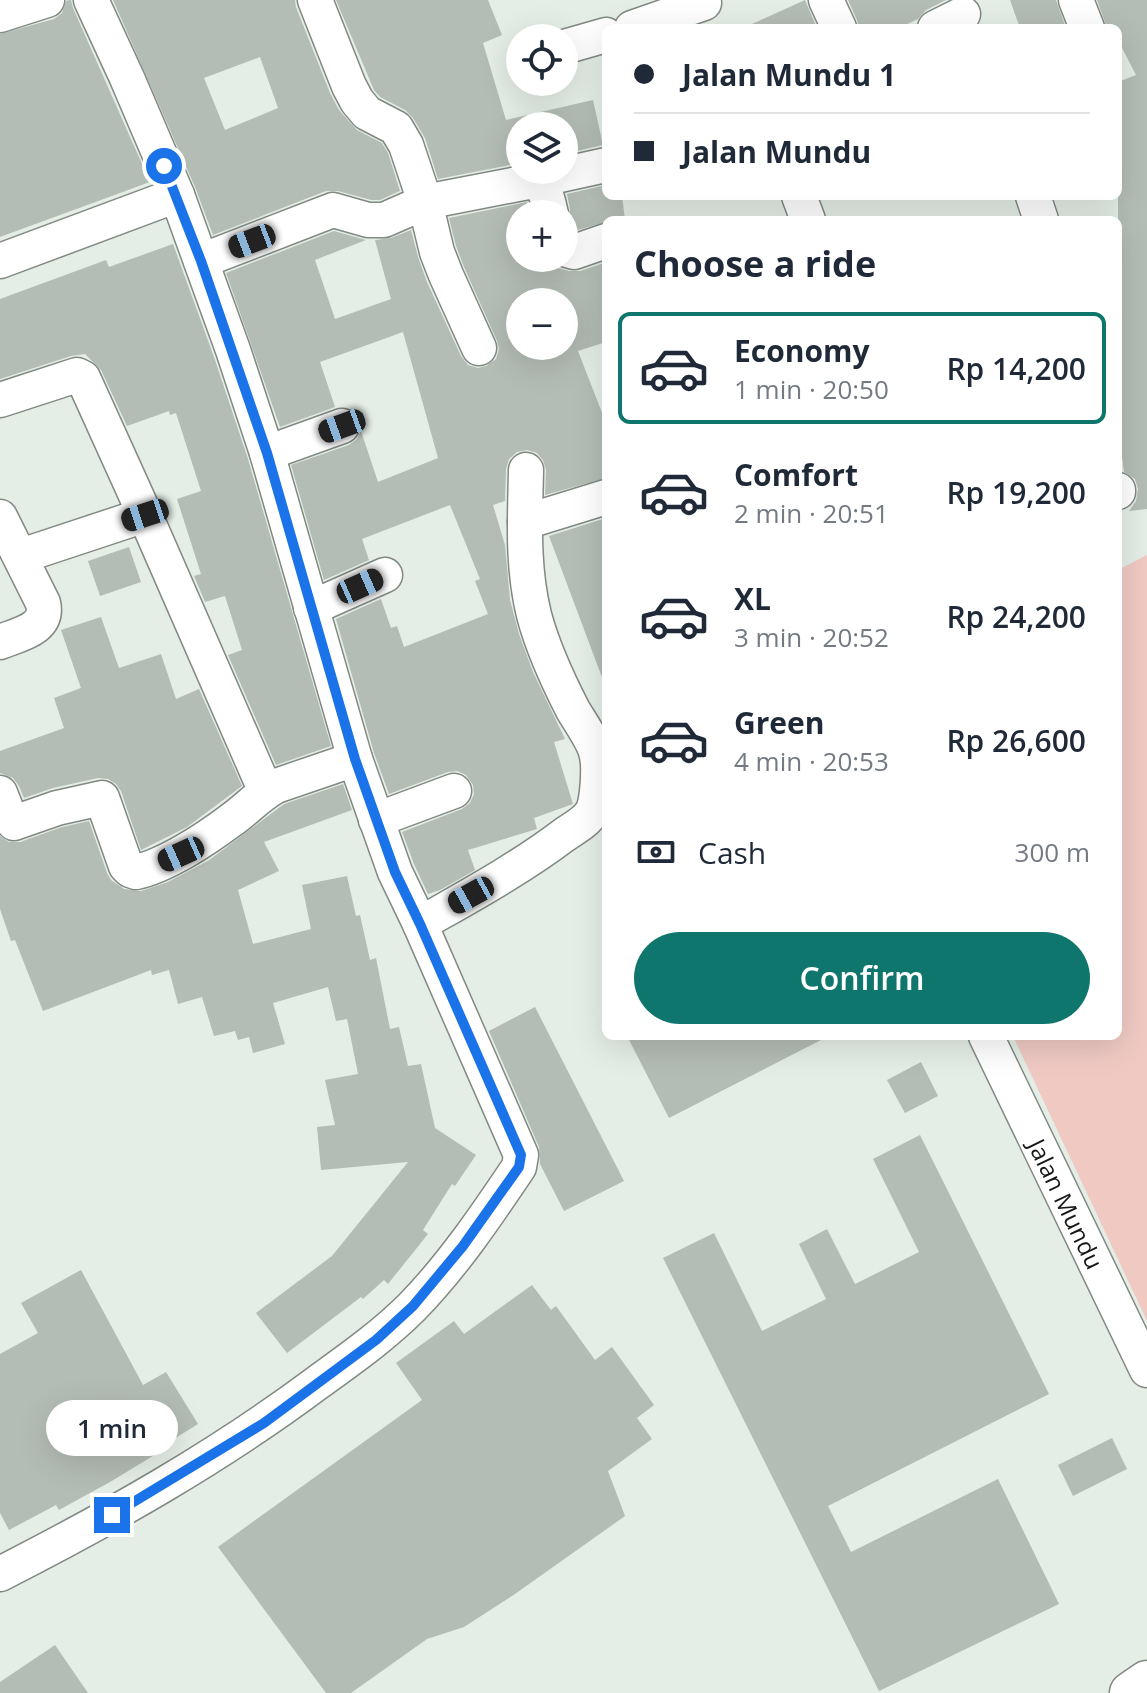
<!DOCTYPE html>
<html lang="en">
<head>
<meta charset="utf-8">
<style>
  body { margin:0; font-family:"Open Sans",sans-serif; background:#f2f2f3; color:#1f2937; height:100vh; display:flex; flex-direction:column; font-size:30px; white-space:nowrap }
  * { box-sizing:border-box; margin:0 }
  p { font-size:26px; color:#747a83 }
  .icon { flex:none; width:44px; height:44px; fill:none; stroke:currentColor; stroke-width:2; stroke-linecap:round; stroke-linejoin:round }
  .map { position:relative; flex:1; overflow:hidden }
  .sheet { position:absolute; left:602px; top:216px; width:520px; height:824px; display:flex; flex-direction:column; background:#fff; border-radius:12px; box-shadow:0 8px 32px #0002 }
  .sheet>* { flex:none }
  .guide { position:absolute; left:602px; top:24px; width:520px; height:176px; border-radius:12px; box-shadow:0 8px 32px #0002; display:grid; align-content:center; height:176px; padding:0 32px; background:#fff }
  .tools { position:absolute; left:506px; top:24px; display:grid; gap:16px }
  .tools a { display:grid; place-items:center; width:72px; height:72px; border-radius:50%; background:#fff; box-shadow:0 8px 32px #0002; font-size:40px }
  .end { position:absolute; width:36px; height:36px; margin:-18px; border:10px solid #1a73e8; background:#fff; box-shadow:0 0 0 4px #fff }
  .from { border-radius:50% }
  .bubble { position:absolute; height:56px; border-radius:28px; background:#fff; box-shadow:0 8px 32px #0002; font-size:26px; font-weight:600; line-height:56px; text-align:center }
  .car { position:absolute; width:24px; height:48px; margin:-24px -12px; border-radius:10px; box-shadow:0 0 6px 2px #0007; background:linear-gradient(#222 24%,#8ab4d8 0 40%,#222 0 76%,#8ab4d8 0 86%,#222 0) }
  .guide b { display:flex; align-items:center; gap:28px; height:76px; font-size:30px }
  .guide b+b { border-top:2px solid #e0e1e3 }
  .guide i { width:20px; height:20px; background:#1f2937 }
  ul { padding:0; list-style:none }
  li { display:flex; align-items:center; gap:24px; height:112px; margin:0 16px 12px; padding:0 16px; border:4px solid transparent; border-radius:12px }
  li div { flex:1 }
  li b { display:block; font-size:30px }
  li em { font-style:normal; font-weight:600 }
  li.active { border-color:#0f766e }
  li>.icon { width:72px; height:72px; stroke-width:1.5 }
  h2 { padding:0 32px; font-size:36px; line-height:96px }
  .pay { display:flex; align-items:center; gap:20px; height:88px; padding:0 32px; font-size:30px }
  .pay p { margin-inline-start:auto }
  .primary-button { display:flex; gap:16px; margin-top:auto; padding:16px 32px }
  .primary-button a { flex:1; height:92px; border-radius:48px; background:#0f766e; color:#fff; font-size:32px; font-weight:600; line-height:92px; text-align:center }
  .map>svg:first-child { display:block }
  .green { fill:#f0c9c3 }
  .building { fill:#b3bcb5; fill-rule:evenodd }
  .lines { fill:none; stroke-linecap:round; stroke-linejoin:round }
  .minor-casing { stroke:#818983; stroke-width:37 }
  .tertiary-casing { stroke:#818983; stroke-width:45 }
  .minor { stroke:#fff; stroke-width:34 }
  .tertiary { stroke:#fff; stroke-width:42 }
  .route { stroke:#1a73e8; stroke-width:10 }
  .labels { text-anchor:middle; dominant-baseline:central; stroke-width:6; stroke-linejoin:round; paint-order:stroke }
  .street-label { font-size:24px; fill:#151815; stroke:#f1fbf3 }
</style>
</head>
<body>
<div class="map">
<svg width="1147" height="1693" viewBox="0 0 1147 1693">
  <rect width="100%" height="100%" fill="#e4ede6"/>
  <path class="green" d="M1147 555V1321L1013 1036H1118V570Z"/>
  <g class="building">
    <path d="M69 0H71L73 8 150 182 0 237V34L54 19 62 13 66 1Z"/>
    <path d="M113 0H295L296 7 330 93 339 110 357 130 382 143 388 153 400 191 380 200H371L338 191H326L213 235 195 187ZM260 57 278 108 225 130 204 78Z"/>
    <path d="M336 0H488L502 35 483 43 506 120 593 100 603 145 564 154V126H520V163L438 179 425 138 413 118 405 110 380 97 374 90Z"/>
    <path d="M805 0 817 28H743Z"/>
    <path d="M848 0H946L926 10 918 19 899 28H859L857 20Z"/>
    <path d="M1010 0H1056L1066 28H1020Z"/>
    <path d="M1097 0H1147V509L1129 511 1136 501 1138 489 1135 479 1124 472 1118 426V82L1136 75 1118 40V28H1107Z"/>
    <path d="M606 185V196H622L625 220H606V222L574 231 564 230 570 219V209L567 194Z"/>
    <path d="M527 202 530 214H520V258H547L550 263 558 268 569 271H580L604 263 606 270V342L578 351 606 423V478L545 495 546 470 543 460 537 453 527 450 517 452 509 459 506 469 505 501 493 505 505 545 510 600 519 634 533 672 565 739 554 742 573 804 534 818 537 829 468 850 475 870 440 890 428 894 414 864 402 832 462 809 470 803 474 794 473 785 466 775 457 771 448 772 389 794 374 753 336 619 381 599 391 628 397 626 404 647 488 614 475 581 480 579 450 505 362 539 369 560 324 580 291 465 349 445 357 439 361 431 378 482 438 458 403 332 320 362 335 407 280 427 226 273 334 231 366 240 315 260 335 319 391 299 375 240 391 238 411 230 418 257 427 282 461 356 468 365 478 368 486 366 496 359 499 349 497 341 464 267 456 246 449 218ZM520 302H564V346H520Z"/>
    <path d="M173 244 214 357 248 459 331 746 276 765 228 655 242 650 225 596 205 602 194 576 201 574 177 499 201 491 176 413 170 415 169 411 127 426 101 370 85 354 71 356 0 379V299L106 260 109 267Z"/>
    <path d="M606 518V680H603L549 536Z"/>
    <path d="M129 547 141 582 100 596 88 561Z"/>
    <path d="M101 617 119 668 161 654 176 699 199 689 242 786 187 827 141 850 121 791 116 784 108 779 98 778 53 788 24 798 19 786 13 778 0 773V751L64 728 54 698 81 688 61 630Z"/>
    <path d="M343 784 352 810 264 842 279 871 238 890 253 944 311 929 302 885 347 876 356 916 360 915 370 960 376 958 390 1029 399 1027 408 1066 421 1064 435 1128 476 1155 455 1186 452 1184 423 1230 428 1234 388 1284 384 1280 363 1299 361 1297 287 1353 256 1313 332 1256 408 1162 321 1170 317 1127 335 1125 325 1080 358 1074 347 1019 336 1021 328 987 273 1003 285 1044 253 1053 249 1037 238 1040 235 1031 214 1036 202 997 178 1004 169 970 152 975 151 970 43 1011 15 940 11 941 0 909V836L9 842H20L62 827 89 821 107 873 111 880 124 889 141 891 168 882 208 861 284 804Z"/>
    <path d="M535 1007 624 1181 564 1211 540 1164 539 1147 489 1031Z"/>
    <path d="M627 1036H829L669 1118Z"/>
    <path d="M921 1062 938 1096 905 1113 887 1080Z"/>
    <path d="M920 1135 1049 1394 828 1506 851 1552 998 1479 1059 1604 879 1691 663 1258 714 1233 762 1331 826 1299 799 1244 827 1229 855 1284 919 1252 873 1159Z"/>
    <path d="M81 1270 143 1385 166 1372 198 1424 169 1442 171 1445 110 1482 59 1510 56 1505 9 1530 0 1513V1354L38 1333 21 1303Z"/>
    <path d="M532 1285 551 1310 556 1306 595 1360 612 1347 654 1405 637 1418 652 1439 608 1471 625 1516 515 1594 464 1627 427 1639 351 1693H326L218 1547 422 1400 396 1363 454 1321 464 1334Z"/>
    <path d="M1112 1438 1127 1469 1073 1496 1058 1465Z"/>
    <path d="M55 1645 88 1693H0V1682Z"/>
  </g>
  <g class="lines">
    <defs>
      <g id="minor">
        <path d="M315 0 349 86 357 101 367 113 396 128 406 145 425 202 437 252 446 275 479 348"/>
        <path d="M826 0 839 28"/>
        <path d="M1076 0 1087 28"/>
        <path d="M0 15 47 0"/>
        <path d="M632 28 704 3 703 0"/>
        <path d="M935 28 963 14"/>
        <path d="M564 47 606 35"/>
        <path d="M533 181 606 165"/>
        <path d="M799 196 808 220"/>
        <path d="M1033 196 1041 220"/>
        <path d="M564 249 574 252 606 241"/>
        <path d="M0 261 177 195"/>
        <path d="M201 261 333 210 368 220H384L425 202 533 181C546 184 548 202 551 214"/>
        <path d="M0 400 77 375 83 378 145 515 21 556"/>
        <path d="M267 453 342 426"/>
        <path d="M1118 490V492"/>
        <path d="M145 515 266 792"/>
        <path d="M0 517 43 603C49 629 20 634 0 642"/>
        <path d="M525 522 606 497"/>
        <path d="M311 608 385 575"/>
        <path d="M0 793 9 816 14 823 57 808 102 798 126 866 130 870 136 872C165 866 206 839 230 821 246 810 259 795 276 786L355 759"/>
        <path d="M376 820 454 791"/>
        <path d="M420 924C469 896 519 869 564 835 574 828 586 822 592 812 598 803 600 764 596 752 593 740 580 722 573 710 557 679 543 649 534 615 522 566 525 520 526 470"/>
        <path id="s1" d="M986 1036 1147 1370"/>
        <path d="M0 1574C110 1518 218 1457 317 1383 350 1359 383 1336 412 1307 453 1265 486 1216 519 1167L521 1155 420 924 395 872 355 759 267 453 233 350 177 195 127 78 91 0"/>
      </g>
      <path id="tertiary" d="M1131 1693 1147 1682"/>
    </defs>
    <use href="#minor" class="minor-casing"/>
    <use href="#tertiary" class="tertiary-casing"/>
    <use href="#minor" class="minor"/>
    <use href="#tertiary" class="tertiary"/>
  </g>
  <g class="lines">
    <path class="route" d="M112 1515 264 1423 376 1340 413 1306 463 1246 519 1167 521 1155 420 924 395 872 355 759 267 453 201 261 164 166"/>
  </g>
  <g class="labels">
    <g class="street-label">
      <text stroke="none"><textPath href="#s1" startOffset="186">Jalan Mundu</textPath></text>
    </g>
  </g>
</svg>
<div class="tools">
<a><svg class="icon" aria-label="locate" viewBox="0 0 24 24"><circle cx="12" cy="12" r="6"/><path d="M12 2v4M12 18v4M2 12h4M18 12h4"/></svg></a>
<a><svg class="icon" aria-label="layers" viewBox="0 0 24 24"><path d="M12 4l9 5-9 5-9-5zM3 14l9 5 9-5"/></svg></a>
<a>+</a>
<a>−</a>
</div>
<i class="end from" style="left:164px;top:166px"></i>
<i class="end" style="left:112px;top:1515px"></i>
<div class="bubble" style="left:46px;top:1400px;width:132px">1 min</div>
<i class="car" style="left:252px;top:241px;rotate:249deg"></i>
<i class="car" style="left:342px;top:426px;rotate:250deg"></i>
<i class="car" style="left:145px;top:515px;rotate:252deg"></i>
<i class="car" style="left:360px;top:586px;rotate:66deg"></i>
<i class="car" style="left:181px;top:854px;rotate:246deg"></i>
<i class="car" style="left:471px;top:895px;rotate:241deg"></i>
<div class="guide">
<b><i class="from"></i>Jalan Mundu 1</b>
<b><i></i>Jalan Mundu</b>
</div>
<section class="sheet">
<h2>Choose a ride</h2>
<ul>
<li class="active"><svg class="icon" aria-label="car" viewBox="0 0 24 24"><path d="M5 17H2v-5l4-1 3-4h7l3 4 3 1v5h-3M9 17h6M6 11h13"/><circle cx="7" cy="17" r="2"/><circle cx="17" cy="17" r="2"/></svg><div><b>Economy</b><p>1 min · 20:50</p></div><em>Rp 14,200</em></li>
<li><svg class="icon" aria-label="car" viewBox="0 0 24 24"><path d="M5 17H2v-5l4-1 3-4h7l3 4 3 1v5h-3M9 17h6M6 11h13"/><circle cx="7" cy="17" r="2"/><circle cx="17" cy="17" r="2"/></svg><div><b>Comfort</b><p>2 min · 20:51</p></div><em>Rp 19,200</em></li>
<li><svg class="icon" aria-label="car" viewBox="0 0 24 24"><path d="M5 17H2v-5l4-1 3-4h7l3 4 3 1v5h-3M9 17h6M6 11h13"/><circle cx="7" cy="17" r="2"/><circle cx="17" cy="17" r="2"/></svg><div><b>XL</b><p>3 min · 20:52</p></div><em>Rp 24,200</em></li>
<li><svg class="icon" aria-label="car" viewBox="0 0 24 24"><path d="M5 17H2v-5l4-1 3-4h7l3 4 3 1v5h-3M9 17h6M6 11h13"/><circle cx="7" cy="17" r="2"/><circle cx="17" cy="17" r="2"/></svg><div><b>Green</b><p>4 min · 20:53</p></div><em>Rp 26,600</em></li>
</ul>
<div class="pay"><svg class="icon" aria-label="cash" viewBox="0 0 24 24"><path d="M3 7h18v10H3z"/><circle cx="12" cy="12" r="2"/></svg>Cash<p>300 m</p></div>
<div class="primary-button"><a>Confirm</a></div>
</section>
</div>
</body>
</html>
